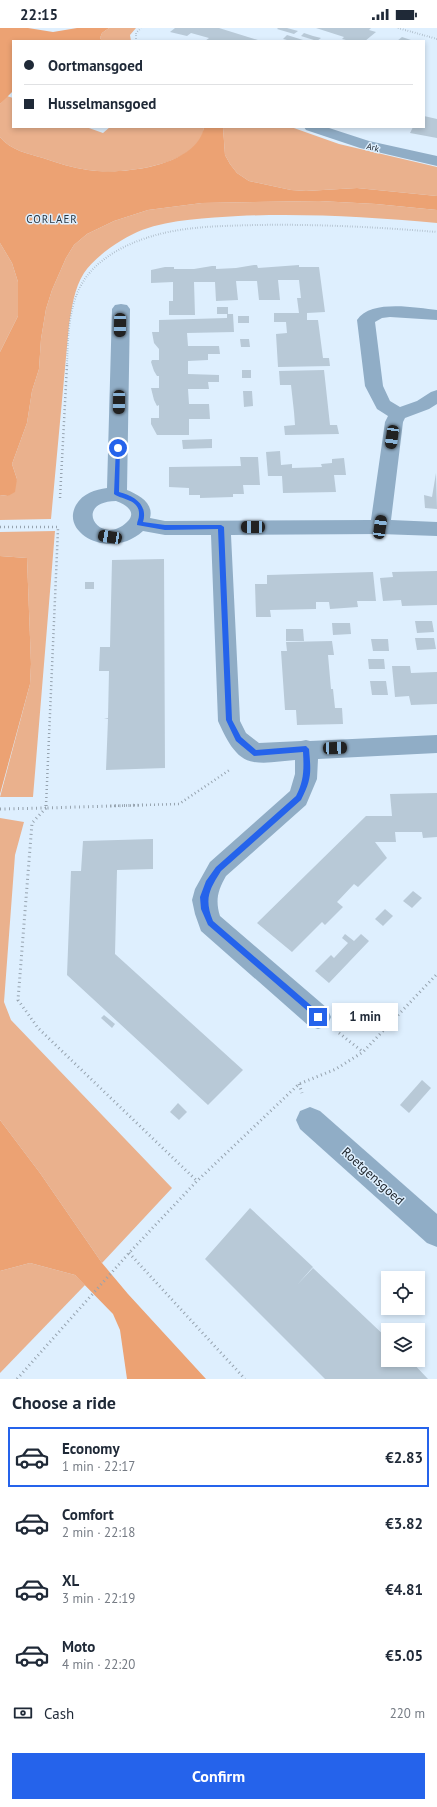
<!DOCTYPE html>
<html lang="en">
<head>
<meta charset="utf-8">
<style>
  body { margin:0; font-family:"PT Sans",sans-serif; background:#f2f2f3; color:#1f2937; height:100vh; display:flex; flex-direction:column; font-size:15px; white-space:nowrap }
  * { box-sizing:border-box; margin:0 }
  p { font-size:13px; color:#747a83 }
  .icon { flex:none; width:22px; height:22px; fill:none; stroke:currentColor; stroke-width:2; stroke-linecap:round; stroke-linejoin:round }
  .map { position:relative; height:1351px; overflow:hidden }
  .sheet { display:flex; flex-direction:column; background:#fff; flex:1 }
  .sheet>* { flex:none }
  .guide { position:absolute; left:12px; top:12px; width:413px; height:88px; border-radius:0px; box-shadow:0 2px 6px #0003; display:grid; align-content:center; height:88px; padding:0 12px; background:#fff }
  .tools { position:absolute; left:381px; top:1243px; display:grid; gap:8px }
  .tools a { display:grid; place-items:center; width:44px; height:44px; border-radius:0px; background:#fff; box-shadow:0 2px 6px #0003; font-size:20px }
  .end { position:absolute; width:18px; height:18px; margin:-9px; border:5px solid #2563eb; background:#fff; box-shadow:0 0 0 2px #fff }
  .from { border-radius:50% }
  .bubble { position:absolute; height:28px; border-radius:0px; background:#fff; box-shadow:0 2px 6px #0003; font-size:13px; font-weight:700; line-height:28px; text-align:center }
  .car { position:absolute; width:12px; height:24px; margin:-12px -6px; border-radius:5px; box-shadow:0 0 3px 1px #0007; background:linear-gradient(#222 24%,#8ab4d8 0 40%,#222 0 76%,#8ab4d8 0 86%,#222 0) }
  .guide b { display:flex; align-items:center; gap:14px; height:38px; font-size:15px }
  .guide b+b { border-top:1px solid #e0e1e3 }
  .guide i { width:10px; height:10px; background:#1f2937 }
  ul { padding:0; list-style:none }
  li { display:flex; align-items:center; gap:12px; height:60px; margin:0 8px 6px; padding:0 4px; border:2px solid transparent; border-radius:0px }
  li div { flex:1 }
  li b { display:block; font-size:15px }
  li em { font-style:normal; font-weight:700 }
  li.on { border-color:#2563eb }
  li>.icon { width:36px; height:36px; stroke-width:1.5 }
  h2 { padding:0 12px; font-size:18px; line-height:48px }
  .pay { display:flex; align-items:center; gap:10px; height:44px; padding:0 12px; font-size:15px }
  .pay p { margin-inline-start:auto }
  .primary-button { display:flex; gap:8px; margin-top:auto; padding:8px 12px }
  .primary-button a { flex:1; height:46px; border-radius:0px; background:#2563eb; color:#fff; font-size:16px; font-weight:700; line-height:46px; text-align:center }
  .status { display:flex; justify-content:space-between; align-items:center; height:28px; padding:0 20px; background:#fff; direction:ltr }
  .status svg { height:11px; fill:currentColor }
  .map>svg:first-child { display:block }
  .green { fill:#eab18d }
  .water { fill:#eca273 }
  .building { fill:#b8c9d7 }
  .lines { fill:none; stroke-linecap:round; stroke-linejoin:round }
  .path-far2 { stroke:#96a3af; stroke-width:2; stroke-dasharray:0.5 2; stroke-linecap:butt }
  .path-far1 { stroke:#96a3af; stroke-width:2.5; stroke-dasharray:1 3; stroke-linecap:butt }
  .path { stroke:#96a3af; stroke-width:3; stroke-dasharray:1 3.5; stroke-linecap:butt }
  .street { fill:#90adc6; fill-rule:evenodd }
  .route { fill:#2563eb }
  .labels { text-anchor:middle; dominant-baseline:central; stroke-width:3; stroke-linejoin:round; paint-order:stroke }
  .far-street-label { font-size:9px; fill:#191f25; stroke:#deeffe }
  .far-quarter-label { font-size:11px; letter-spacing:1px; fill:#293742; stroke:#deeffe }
  .near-street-label { font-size:13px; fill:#191f25; stroke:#deeffe }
</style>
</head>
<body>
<div class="status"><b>22:15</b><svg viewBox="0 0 49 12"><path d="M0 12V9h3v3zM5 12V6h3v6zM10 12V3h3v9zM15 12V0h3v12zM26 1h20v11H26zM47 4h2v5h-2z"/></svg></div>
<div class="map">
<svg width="437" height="1351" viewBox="0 0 437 1351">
  <rect width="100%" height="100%" fill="#deeffe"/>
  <g class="green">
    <path d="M109 0H136L130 7 131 13H102L100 10 102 5Z"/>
    <path d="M7 68 13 70V99H86L103 105 110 99H204C203 103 203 107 201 111 183 139 119 147 88 142 73 140 58 135 43 130 29 126 10 122 0 109V76Z"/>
    <path d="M223 99H291L339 116 437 139V168L357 160 306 163 291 162 249 153 237 145 230 136 225 127Z"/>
    <path d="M319 173 376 176 437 182V195C371 189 304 185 238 188 207 190 172 191 142 202 124 209 95 228 84 245 74 261 72 279 69 297L51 491 0 492V467L8 468 17 451 12 436 27 395 32 363 39 341 41 311 46 281 52 262 66 230 74 217 87 206 114 193 148 182 202 175Z"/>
    <path d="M0 215 12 235 18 254V288L0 324Z"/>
    <path d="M55 503 33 769H0L30 656 31 636 27 530 0 528V504Z"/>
    <path d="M0 790 24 794 15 827 4 974 11 992 172 1160 102 1235 40 1145 0 1092Z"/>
    <path d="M30 1235 75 1247 85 1257 0 1345V1243Z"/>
  </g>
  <g class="water">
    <path d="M0 0H28L53 4 77 0H109L102 5 100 10 102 13H13V63L0 76Z"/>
    <path d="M204 99H223L225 127 230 136 237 145 249 153 291 162 306 163 357 160 437 168V182L376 176 319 173 202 175 148 182 114 193 87 206 74 217 66 230 52 262 46 281 41 311 39 341 32 363 27 395 12 436 17 451 15 464 8 468 0 467V324L18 288V254L12 235 0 215V109C10 122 29 126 43 130 58 135 73 140 88 142 121 147 197 139 204 99Z"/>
    <path d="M0 528 27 530 31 636 30 656 0 766Z"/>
    <path d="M0 1092 40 1145 102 1235 128 1266 206 1351H127L120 1302 113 1286 75 1247 30 1235 0 1243Z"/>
  </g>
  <g class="building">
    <path d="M175 0H219L261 13H205L209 10 191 5 187 8 170 4Z"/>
    <path d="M278 0H287L298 3 294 6 277 1Z"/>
    <path d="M316 0H371L369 2 376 4 365 13H350L342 11 344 9Z"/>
    <path d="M304 5 313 8 321 10 317 13 301 8Z"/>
    <path d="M287 7 303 12 291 13 283 11Z"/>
    <path d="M402 9 414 13H397Z"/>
    <path d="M424 88 437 91V110L410 105 413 99H424Z"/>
    <path d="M254 237H257L258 240 299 237V239H319L325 284 307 285V292H318L323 330H329L330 338 278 339 276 306 287 305 286 294H274V285H299L297 270H301L299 252H278L280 272H259L257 253H236L238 272 216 273 215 254H194L195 287H169V273H173V254L151 255V242L165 239H174V241H194L212 238H216V241L236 240Z"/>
    <path d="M217 279H228V286H233L234 304 187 305 188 318H219L220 326H208V332L188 333V346L219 347V354H208L209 361H188L189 376H209L210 391H189V407H157L151 396V390H159V377L157 378 154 372 151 360H159V348H157L154 343 151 334 152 332H159V321L154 315 152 304H159V292L227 290V286H217Z"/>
    <rect x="238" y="288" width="11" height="7"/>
    <path d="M240 311H249L250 319H241Z"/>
    <rect x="242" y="342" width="9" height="8"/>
    <path d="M324 342 330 397H337L339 406 285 407 284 398 295 397 294 384 291 357H280L279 343Z"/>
    <path d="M243 363H252L253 378 244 379Z"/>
    <path d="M212 411V420L183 421 182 412Z"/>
    <path d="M280 423 281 437 292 436V440L322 439 321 436 332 435V431L344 430 346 447H334L336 464 283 465 282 448H268L266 424Z"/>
    <path d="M240 429H258L260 457H243L244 466H233V469L200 470V467H189V460L169 459V439L241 438Z"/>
    <path d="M436 445 437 481 425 480 424 467 432 469Z"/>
    <path d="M164 531 165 740 106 742 108 691H104L108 690 109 643H99L100 619H110L112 532Z"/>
    <path d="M437 543V577L402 578 401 572 383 573 380 550 393 549 392 544Z"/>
    <path d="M373 544 376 573H357L358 579 330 581 329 574H316V581L270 582 271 589H256L255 556H267V547Z"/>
    <rect x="85" y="554" width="9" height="7"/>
    <path d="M415 593H432L434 604 417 605Z"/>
    <path d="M332 595H350L351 606 333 607Z"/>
    <path d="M286 601H303L304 613H286Z"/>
    <path d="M415 610H434L436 621 417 622Z"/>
    <path d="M371 611H388L389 623H373Z"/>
    <path d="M332 613 334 627H328L331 661H333L335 680H342L343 696 297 697 296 682H285L281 623H287L286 614Z"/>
    <path d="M368 631H384L385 641H369Z"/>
    <path d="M392 638H410L411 645 437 644V676L411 677 409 668 395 669Z"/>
    <path d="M370 653H386L388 667H372Z"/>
    <path d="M437 765V809L423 810 422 804H395L396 814H375L387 830 358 859 354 856 337 874 343 879 325 897 322 894 292 924 257 895 366 788H392L390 766Z"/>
    <path d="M153 811V841L117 842 115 926 243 1042 208 1077 67 947 71 843H81L83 813Z"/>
    <path d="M413 863 422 870 412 880 403 873Z"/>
    <path d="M385 881 393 888 383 898 375 891Z"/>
    <path d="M345 906 354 913 361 906 369 913 329 955 315 943 331 927 334 930 348 915 342 910Z"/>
    <path d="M104 987 115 996 112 1000 101 990Z"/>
    <path d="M422 1052 431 1060 409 1085 400 1077Z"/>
    <path d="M178 1075 187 1084 179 1092 170 1084Z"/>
    <path d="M250 1180 313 1239 297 1257 313 1240 388 1311V1332H410L428 1351H325L205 1231Z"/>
  </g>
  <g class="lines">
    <g class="path-far2">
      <path d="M398 0 437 11"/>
      <path d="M136 13V5L141 0"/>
      <path d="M67 338C68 308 68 273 87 248 104 226 131 214 156 207 189 198 222 198 256 197 316 196 377 199 437 204"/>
    </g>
    <g class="path-far1">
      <path d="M60 470 67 337"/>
      <path d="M0 499H59"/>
      <path d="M46 778 58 501"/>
      <path d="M110 778 179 776 231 741"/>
    </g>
    <g class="path">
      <path d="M46 777V780L143 777"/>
      <path d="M46 780 32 795 18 972 38 1000 197 1153"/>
      <path d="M0 781 46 780"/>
      <path d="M339 1005 363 1024"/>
      <path d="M299 1056 302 1065"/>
      <path d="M129 1225 245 1351"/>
      <path d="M17 1351 129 1225 197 1153 299 1056 336 1041 363 1024 437 946"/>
    </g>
    <g class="street">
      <path d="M304 99H326L369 113 437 128V138L360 120 306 102Z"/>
      <path d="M121 276 127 277 130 281 127 462C139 467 154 475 150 490L165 493 371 492 385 394 388 388 377 381 365 358 357 292C371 271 416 280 437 282V292L390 289 382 290 375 294 383 358 390 373 400 379 417 373 431 364 437 362V376L429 381 405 390 403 394 391 492 437 494V508L380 506 231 507 240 693 246 705 259 715 301 713 306 712 310 713 437 707V725L318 731 317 751 306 777 226 848C218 862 215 872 220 888L327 980 331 989 327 998 318 1001 309 998 201 903 195 886 192 872 195 861 210 834 290 763 295 746V732C282 733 267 736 254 734 235 732 225 708 218 693L211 507H165L143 503C133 512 122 516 109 516 89 516 64 499 76 477 83 465 95 462 107 460L112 281 115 277ZM116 473C125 476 138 484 127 494 100 520 71 474 116 473Z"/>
      <path d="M310 1079 320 1083 437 1186V1219L427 1215 300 1101 296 1092 300 1083Z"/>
    </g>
  </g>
  <path class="route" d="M116 418 120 420 119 464C135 468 148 477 143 494L165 497H221L224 499 232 692 241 709 256 722 306 718 309 721C311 744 312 751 301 772L221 843C209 862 204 871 213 893L321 986V991L318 992 208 897 201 881 200 869 206 853 216 839 296 768C304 753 304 741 303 724L254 728 236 713 226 692 218 501 165 502 137 497C137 493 139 491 139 487 140 471 122 472 114 466Z"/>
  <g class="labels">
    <g class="far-street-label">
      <text transform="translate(373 119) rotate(15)">Ark</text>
    </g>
    <g class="far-quarter-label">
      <text x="52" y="191">CORLAER</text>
    </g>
    <g class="near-street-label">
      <text transform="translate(373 1148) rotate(42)">Roetgensgoed</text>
    </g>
  </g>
</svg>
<div class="tools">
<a><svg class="icon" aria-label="locate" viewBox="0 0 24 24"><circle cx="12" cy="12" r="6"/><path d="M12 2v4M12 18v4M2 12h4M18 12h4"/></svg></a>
<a><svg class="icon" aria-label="layers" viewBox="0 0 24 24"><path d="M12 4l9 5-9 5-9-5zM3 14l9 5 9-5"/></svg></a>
</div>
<i class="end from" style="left:118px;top:420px"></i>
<i class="end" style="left:318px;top:989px"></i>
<div class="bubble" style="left:332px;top:975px;width:66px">1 min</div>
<i class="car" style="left:120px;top:297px;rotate:181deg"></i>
<i class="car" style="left:119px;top:374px;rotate:181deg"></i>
<i class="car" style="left:392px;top:409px;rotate:188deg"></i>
<i class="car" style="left:253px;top:499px;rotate:270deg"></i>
<i class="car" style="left:380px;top:499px;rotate:8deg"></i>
<i class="car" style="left:110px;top:509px;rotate:279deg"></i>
<i class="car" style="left:335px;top:720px;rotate:88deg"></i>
<div class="guide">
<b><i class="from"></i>Oortmansgoed</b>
<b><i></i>Husselmansgoed</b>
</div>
</div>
<section class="sheet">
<h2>Choose a ride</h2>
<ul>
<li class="on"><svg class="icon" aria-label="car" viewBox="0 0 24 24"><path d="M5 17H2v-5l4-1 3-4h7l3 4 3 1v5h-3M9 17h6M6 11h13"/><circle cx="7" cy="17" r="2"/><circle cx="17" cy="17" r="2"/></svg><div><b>Economy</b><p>1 min · 22:17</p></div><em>€2.83</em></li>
<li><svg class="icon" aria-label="car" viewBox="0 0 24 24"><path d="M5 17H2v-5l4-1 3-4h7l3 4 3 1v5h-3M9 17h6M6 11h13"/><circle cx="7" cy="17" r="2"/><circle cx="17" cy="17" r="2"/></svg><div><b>Comfort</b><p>2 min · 22:18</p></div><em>€3.82</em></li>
<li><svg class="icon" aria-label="car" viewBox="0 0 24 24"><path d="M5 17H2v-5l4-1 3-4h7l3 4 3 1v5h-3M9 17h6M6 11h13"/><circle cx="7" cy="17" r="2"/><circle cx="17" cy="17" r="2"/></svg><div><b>XL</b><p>3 min · 22:19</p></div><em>€4.81</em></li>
<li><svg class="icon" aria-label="car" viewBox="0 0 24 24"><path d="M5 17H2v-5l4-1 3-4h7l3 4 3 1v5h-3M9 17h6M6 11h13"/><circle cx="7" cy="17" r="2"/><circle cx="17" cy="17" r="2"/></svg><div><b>Moto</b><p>4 min · 22:20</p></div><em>€5.05</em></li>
</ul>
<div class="pay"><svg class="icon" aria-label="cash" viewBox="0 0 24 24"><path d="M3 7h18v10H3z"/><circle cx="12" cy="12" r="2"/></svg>Cash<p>220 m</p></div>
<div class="primary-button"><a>Confirm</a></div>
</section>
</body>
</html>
